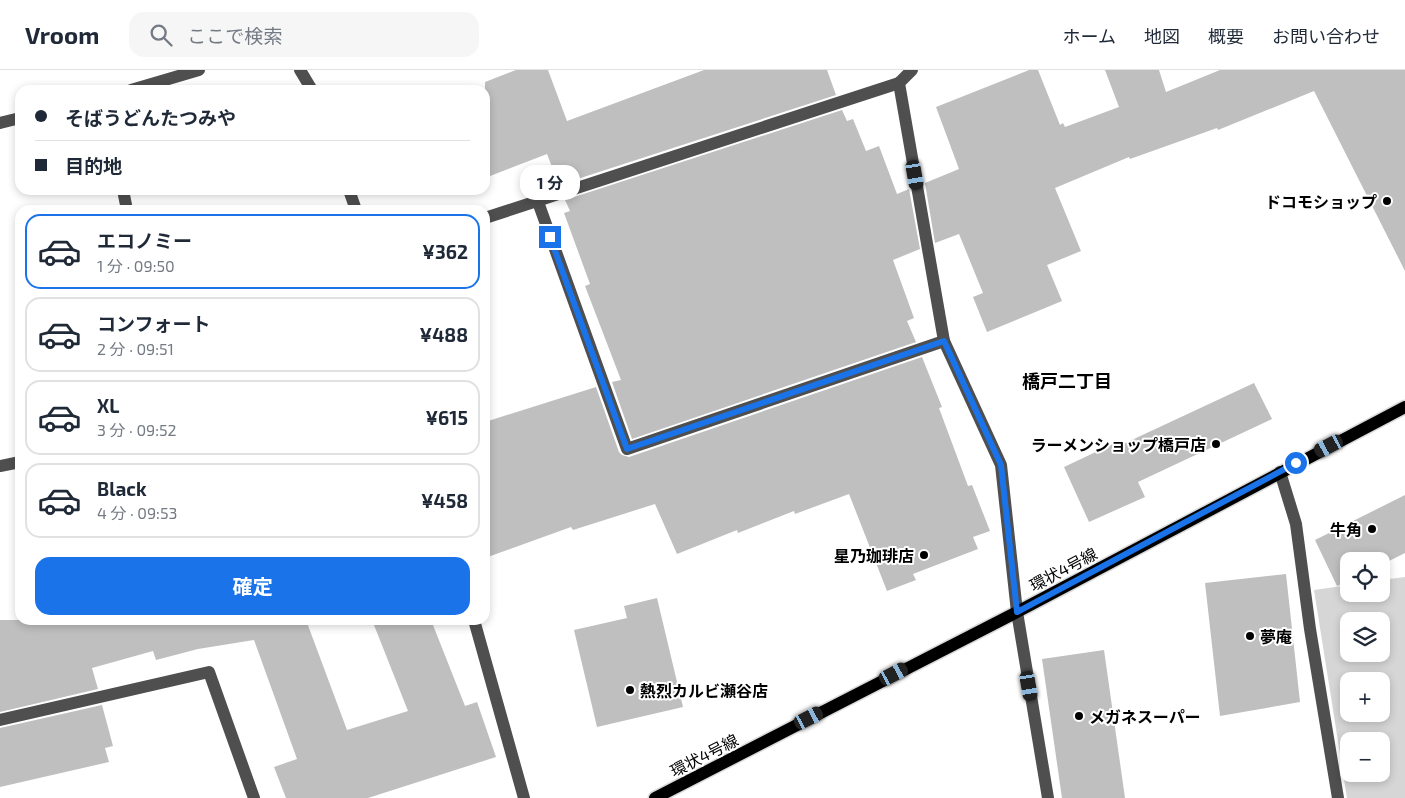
<!DOCTYPE html>
<html lang="ja">
<head>
<meta charset="utf-8">
<style>
  body { margin:0; font-family:"Exo 2","Noto Sans JP",sans-serif; background:#f6f6f7; color:#1f2937; height:100vh; display:flex; flex-direction:column; font-size:19px; white-space:nowrap }
  * { box-sizing:border-box; margin:0 }
  p { font-size:16px; color:#747a83 }
  .icon { flex:none; width:28px; height:28px; fill:none; stroke:currentColor; stroke-width:2; stroke-linecap:round; stroke-linejoin:round }
  .map { position:relative; flex:1; overflow:hidden }
  .drawer { position:absolute; left:15px; top:135px; width:475px; height:420px; display:flex; flex-direction:column; background:#fff; border-radius:15px; box-shadow:0 2px 8px #0003 }
  .drawer>* { flex:none }
  .guide { position:absolute; left:15px; top:15px; width:475px; height:110px; border-radius:15px; box-shadow:0 2px 8px #0003; display:grid; align-content:center; height:110px; padding:0 20px; background:#fff }
  .buttons { position:absolute; left:1340px; top:482px; display:grid; gap:10px }
  .buttons a { display:grid; place-items:center; width:50px; height:50px; border-radius:10px; background:#fff; box-shadow:0 2px 8px #0003; font-size:25px }
  .end { position:absolute; width:22px; height:22px; margin:-11px; border:6px solid #1a73e8; background:#fff; box-shadow:0 0 0 2px #fff }
  .from { border-radius:50% }
  .bubble { position:absolute; height:35px; border-radius:15px; background:#fff; box-shadow:0 2px 8px #0003; font-size:16px; font-weight:700; line-height:35px; text-align:center }
  .car { position:absolute; width:15px; height:30px; margin:-15px -8px; border-radius:6px; box-shadow:0 0 4px 1px #0007; background:linear-gradient(#222 24%,#8ab4d8 0 40%,#222 0 76%,#8ab4d8 0 86%,#222 0) }
  .guide b { display:flex; align-items:center; gap:18px; height:48px; font-size:19px }
  .guide b+b { border-top:1px solid #e0e1e3 }
  .guide i { width:12px; height:12px; background:#1f2937 }
  ul { padding:9px 0 0; list-style:none }
  li { display:flex; align-items:center; gap:15px; height:75px; margin:0 10px 8px; padding:0 10px; border:2px solid #e0e1e3; border-radius:15px }
  li div { flex:1 }
  li b { display:block; font-size:19px }
  li em { font-style:normal; font-weight:700 }
  li.selected { border-color:#1a73e8 }
  li>.icon { width:45px; height:45px; stroke-width:1.5 }
  .cta { display:flex; gap:10px; margin-top:auto; padding:10px 20px }
  .cta a { flex:1; height:58px; border-radius:15px; background:#1a73e8; color:#fff; font-size:20px; font-weight:700; line-height:58px; text-align:center }
  header { display:flex; align-items:center; gap:30px; box-sizing:border-box; height:70px; padding:0 25px; background:#fff; border-bottom:1px solid #e0e1e3 }
  header strong { font-size:24px }
  nav { display:flex; gap:28px; margin-inline-start:auto; font-size:18px }
  .search { width:350px; height:45px; background:#f6f6f7; display:flex; align-items:center; gap:12px; box-sizing:border-box; padding:0 18px; border-radius:15px; color:#747a83; font-size:19px }
  .map>svg:first-child { display:block }
  .green { fill:#d6d6d6; fill-rule:evenodd }
  .building { fill:#bfbfbf }
  .lines { fill:none; stroke-linecap:round; stroke-linejoin:round }
  .major-casing { stroke:#dbdbdb; stroke-width:15 }
  .minor { stroke:#4f4f4f; stroke-width:12 }
  .major { stroke:#000; stroke-width:12 }
  .route { stroke:#1a73e8; stroke-width:6 }
  .poi-dot { fill:#000; stroke:#fff; stroke-width:2 }
  .labels { text-anchor:middle; dominant-baseline:central; stroke-width:4; stroke-linejoin:round; paint-order:stroke }
  .poi-label { font-size:16px; font-weight:bold; fill:#000; stroke:#fff; text-anchor:end }
  .street-label { font-size:16px; fill:#000; stroke:#fff }
  .neighbourhood-label { font-size:18px; font-weight:bold; fill:#000; stroke:#fff }
</style>
</head>
<body>
<header>
<strong>Vroom</strong>
<div class="search"><svg class="icon" aria-label="search" viewBox="0 0 24 24"><circle cx="10" cy="10" r="6"/><path d="M15 15l6 6"/></svg>ここで検索</div>
<nav><a>ホーム</a><a>地図</a><a>概要</a><a>お問い合わせ</a></nav>
</header>
<div class="map">
<svg width="1405" height="728" viewBox="0 0 1405 728">
  <rect width="100%" height="100%" fill="#fff"/>
  <path class="green" d="M1405 507V728H1347L1314 520 1349 515V524H1381V510ZM1349 551H1381V584H1349ZM1349 611H1381V644H1349ZM1349 671H1381V704H1349Z"/>
  <g class="building">
    <path d="M516 0H548L567 51 704 0H827L836 25 559 115 547 84 485 108V12Z"/>
    <path d="M1029 0H1038L1060 55 1063 53 1065 57 1119 37 1105 0H1159L1166 22 1220 0H1405V201L1314 21 1218 60 1217 58 1130 89 1129 87 1055 118 1081 181 1047 195 1062 231 987 262 973 227 983 223 959 164 935 173 925 113 959 99 936 37Z"/>
    <path d="M842 40 847 51 853 49 866 81 879 76 897 124 909 119 920 179 893 190 914 248 907 251 916 272 632 369 612 312 621 310 585 216 590 214 564 143 570 141 565 130Z"/>
    <path d="M922 287 942 337 939 338 968 416 972 415 990 461 973 467 978 479 913 504 916 510 887 521 849 424 795 444 794 441 738 463 737 460 677 484 655 434 573 460 571 457 485 488V352L596 317 619 382 622 385 629 387Z"/>
    <path d="M1254 313 1272 349 1138 412 1145 427 1089 452 1064 397 1119 371 1121 375Z"/>
    <path d="M1405 425V483L1381 495V491H1349V511L1337 516 1315 470Z"/>
    <path d="M1286 504 1300 632 1220 646 1205 513Z"/>
    <path d="M657 528 683 637 597 657 574 560 627 548 624 536Z"/>
    <path d="M0 550H306L347 660 408 641 372 550H431L465 636 477 632 496 687 368 728H286L274 697 297 689 254 570 198 579 156 590 153 581 92 598 98 619 0 642Z"/>
    <path d="M1104 580 1125 728H1062L1042 589Z"/>
    <path d="M102 635 113 676 105 678 109 692 0 717V658Z"/>
  </g>
  <g class="lines">
    <defs>
      <path id="major" d="M655 728 1017 542 1405 337"/>
    </defs>
    <use href="#major" class="major-casing"/>
    <g class="minor">
      <path d="M300 0 312 20"/>
      <path d="M912 0 899 13 944 271 1001 395 1017 542 1048 728"/>
      <path d="M131 20 199 0"/>
      <path d="M0 53 20 48"/>
      <path d="M123 120 127 140"/>
      <path d="M349 120 356 140"/>
      <path d="M538 132 627 379 944 271"/>
      <path d="M485 148 899 13"/>
      <path d="M0 396 20 392"/>
      <path d="M1280 402 1296 454 1310 559 1338 728"/>
      <path d="M474 550 524 728"/>
      <path d="M0 650 209 602 254 728"/>
    </g>
    <use href="#major" class="major"/>
  </g>
  <g class="lines">
    <path class="route" d="M550 167 627 379 944 271 1001 395 1017 542 1296 393"/>
  </g>
  <g class="poi-dot">
    <circle cx="1387" cy="131" r="5"/>
    <circle cx="1216" cy="374" r="5"/>
    <circle cx="1372" cy="459" r="5"/>
    <circle cx="924" cy="485" r="5"/>
    <circle cx="1250" cy="566" r="5"/>
    <circle cx="630" cy="620" r="5"/>
    <circle cx="1079" cy="646" r="5"/>
  </g>
  <g class="labels">
    <g class="poi-label">
      <text x="1377" y="131">ドコモショップ</text>
      <text x="1206" y="374">ラーメンショップ橋戸店</text>
      <text x="1362" y="459">牛角</text>
      <text x="914" y="485">星乃珈琲店</text>
      <text x="1260" y="566" text-anchor="start">夢庵</text>
      <text x="640" y="620" text-anchor="start">熱烈カルビ瀬谷店</text>
      <text x="1089" y="646" text-anchor="start">メガネスーパー</text>
    </g>
    <g class="street-label">
      <text transform="translate(1063 499) rotate(-28)">環状4号線</text>
      <text transform="translate(704 685) rotate(-27)">環状4号線</text>
    </g>
    <g class="neighbourhood-label">
      <text x="1067" y="311">橋戸二丁目</text>
    </g>
  </g>
</svg>
<div class="buttons">
<a><svg class="icon" aria-label="locate" viewBox="0 0 24 24"><circle cx="12" cy="12" r="6"/><path d="M12 2v4M12 18v4M2 12h4M18 12h4"/></svg></a>
<a><svg class="icon" aria-label="layers" viewBox="0 0 24 24"><path d="M12 4l9 5-9 5-9-5zM3 14l9 5 9-5"/></svg></a>
<a>+</a>
<a>−</a>
</div>
<i class="end from" style="left:1296px;top:393px"></i>
<i class="end" style="left:550px;top:167px"></i>
<div class="bubble" style="left:520px;top:95px;width:60px">1 分</div>
<i class="car" style="left:915px;top:105px;rotate:170deg"></i>
<i class="car" style="left:1329px;top:376px;rotate:242deg"></i>
<i class="car" style="left:894px;top:604px;rotate:62deg"></i>
<i class="car" style="left:1029px;top:616px;rotate:170deg"></i>
<i class="car" style="left:809px;top:648px;rotate:63deg"></i>
<div class="guide">
<b><i class="from"></i>そばうどんたつみや</b>
<b><i></i>目的地</b>
</div>
<section class="drawer">
<ul>
<li class="selected"><svg class="icon" aria-label="car" viewBox="0 0 24 24"><path d="M5 17H2v-5l4-1 3-4h7l3 4 3 1v5h-3M9 17h6M6 11h13"/><circle cx="7" cy="17" r="2"/><circle cx="17" cy="17" r="2"/></svg><div><b>エコノミー</b><p>1 分 · 09:50</p></div><em>¥362</em></li>
<li><svg class="icon" aria-label="car" viewBox="0 0 24 24"><path d="M5 17H2v-5l4-1 3-4h7l3 4 3 1v5h-3M9 17h6M6 11h13"/><circle cx="7" cy="17" r="2"/><circle cx="17" cy="17" r="2"/></svg><div><b>コンフォート</b><p>2 分 · 09:51</p></div><em>¥488</em></li>
<li><svg class="icon" aria-label="car" viewBox="0 0 24 24"><path d="M5 17H2v-5l4-1 3-4h7l3 4 3 1v5h-3M9 17h6M6 11h13"/><circle cx="7" cy="17" r="2"/><circle cx="17" cy="17" r="2"/></svg><div><b>XL</b><p>3 分 · 09:52</p></div><em>¥615</em></li>
<li><svg class="icon" aria-label="car" viewBox="0 0 24 24"><path d="M5 17H2v-5l4-1 3-4h7l3 4 3 1v5h-3M9 17h6M6 11h13"/><circle cx="7" cy="17" r="2"/><circle cx="17" cy="17" r="2"/></svg><div><b>Black</b><p>4 分 · 09:53</p></div><em>¥458</em></li>
</ul>
<div class="cta"><a>確定</a></div>
</section>
</div>
</body>
</html>
